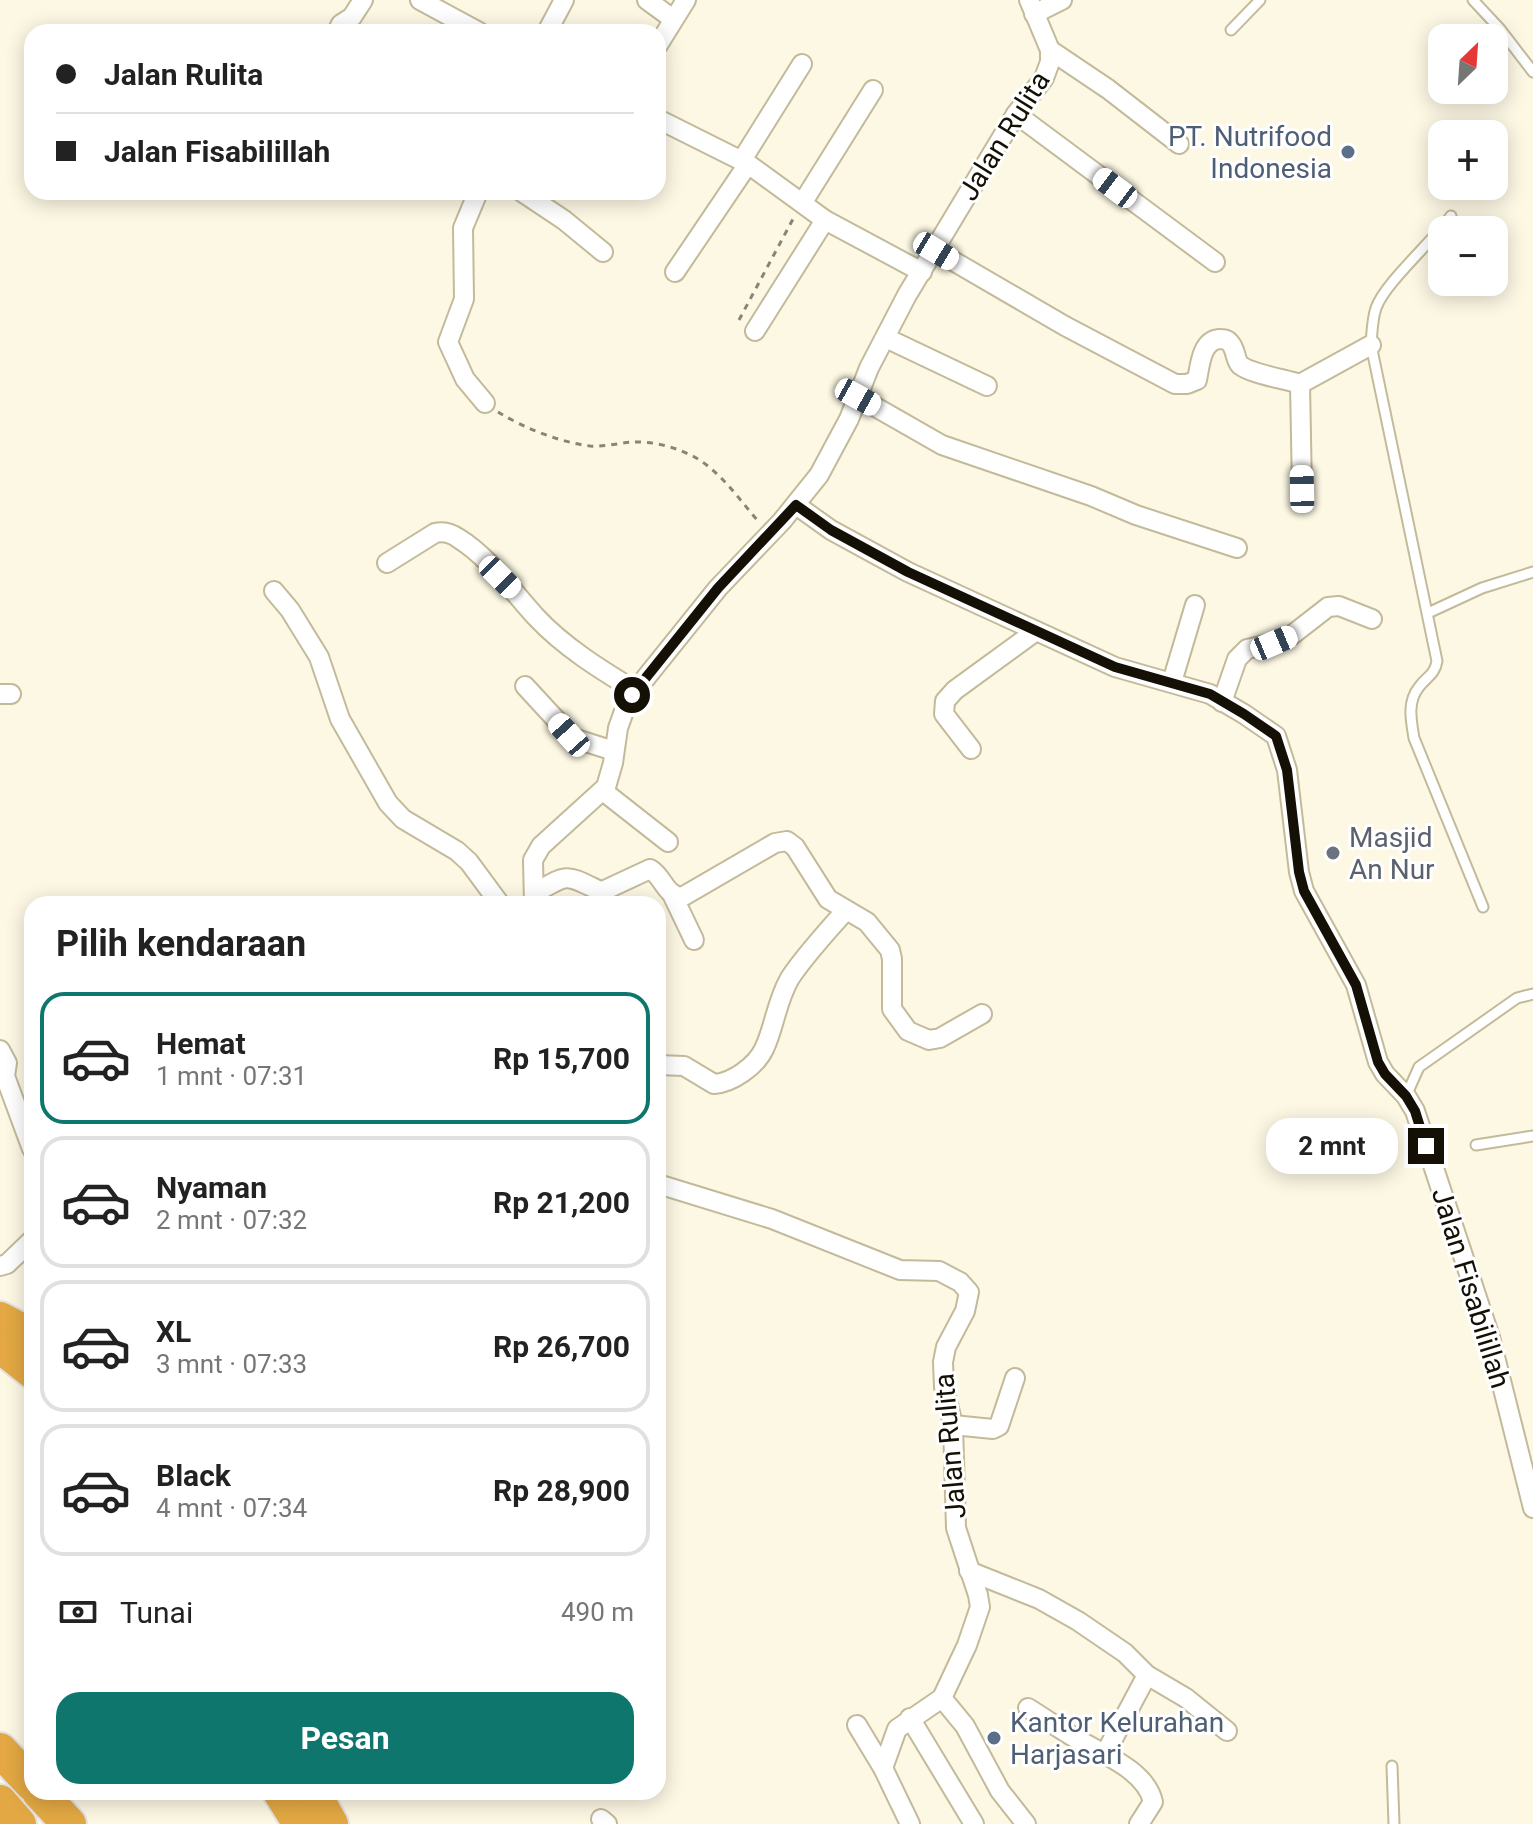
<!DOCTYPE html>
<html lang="id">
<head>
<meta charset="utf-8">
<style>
  body { margin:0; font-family:Roboto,sans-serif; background:#f6f6f6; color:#222; height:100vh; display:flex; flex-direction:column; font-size:30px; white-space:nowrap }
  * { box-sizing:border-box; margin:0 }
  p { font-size:26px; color:#767676 }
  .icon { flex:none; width:44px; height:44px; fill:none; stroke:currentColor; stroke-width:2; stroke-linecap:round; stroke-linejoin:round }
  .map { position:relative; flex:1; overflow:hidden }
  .details { position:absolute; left:24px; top:896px; width:642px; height:904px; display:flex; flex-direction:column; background:#fff; border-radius:24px; box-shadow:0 4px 20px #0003 }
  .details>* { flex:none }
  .banner { position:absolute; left:24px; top:24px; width:642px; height:176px; border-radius:24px; box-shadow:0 4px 20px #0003; display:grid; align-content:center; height:176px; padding:0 32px; background:#fff }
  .needle { width:52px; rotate:25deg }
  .tools { position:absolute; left:1428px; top:24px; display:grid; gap:16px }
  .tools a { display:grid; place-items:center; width:80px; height:80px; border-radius:16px; background:#fff; box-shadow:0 4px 20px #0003; font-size:40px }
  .end { position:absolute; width:36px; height:36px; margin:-18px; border:10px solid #141005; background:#fff; box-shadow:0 0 0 4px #fff }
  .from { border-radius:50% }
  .bubble { position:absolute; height:56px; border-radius:24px; background:#fff; box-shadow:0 4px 20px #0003; font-size:26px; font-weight:700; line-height:56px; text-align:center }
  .car { position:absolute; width:24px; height:48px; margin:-24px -12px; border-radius:10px; box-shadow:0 0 6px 2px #0007; background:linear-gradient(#fff 24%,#345 0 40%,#fff 0 76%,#345 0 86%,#fff 0) }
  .banner b { display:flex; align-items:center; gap:28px; height:76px; font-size:30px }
  .banner b+b { border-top:2px solid #e0e0e0 }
  .banner i { width:20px; height:20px; background:#222 }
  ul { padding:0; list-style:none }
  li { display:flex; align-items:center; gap:24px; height:132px; margin:0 16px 12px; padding:0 16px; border:4px solid #e0e0e0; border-radius:24px }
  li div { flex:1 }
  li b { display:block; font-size:30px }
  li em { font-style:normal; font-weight:700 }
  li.selected { border-color:#0f766e }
  li>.icon { width:72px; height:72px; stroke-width:1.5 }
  h2 { padding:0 32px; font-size:36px; line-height:96px }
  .pay { display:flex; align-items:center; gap:20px; height:88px; padding:0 32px; font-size:30px }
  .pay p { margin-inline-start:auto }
  .action { display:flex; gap:16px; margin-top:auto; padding:16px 32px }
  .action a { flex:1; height:92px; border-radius:24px; background:#0f766e; color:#fff; font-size:32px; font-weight:700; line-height:92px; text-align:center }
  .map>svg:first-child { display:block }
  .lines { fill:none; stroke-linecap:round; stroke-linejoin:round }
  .lane-casing { stroke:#c3ba9a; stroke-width:13 }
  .street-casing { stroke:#c3ba9a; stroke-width:22 }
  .highway-casing { stroke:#e3e2e1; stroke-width:38 }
  .path { stroke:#898475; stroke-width:3; stroke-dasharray:6 6; stroke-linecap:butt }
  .lane { stroke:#fff; stroke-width:9 }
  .street { stroke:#fff; stroke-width:18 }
  .highway { stroke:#e3a843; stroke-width:34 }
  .route { stroke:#141005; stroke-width:10 }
  .service-dot { fill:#5c6f8a; stroke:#fff; stroke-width:3 }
  .worship-dot { fill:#6b7280; stroke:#fff; stroke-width:3 }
  .labels { text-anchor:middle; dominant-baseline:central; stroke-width:6; stroke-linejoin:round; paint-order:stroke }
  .street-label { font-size:28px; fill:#141005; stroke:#fff }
  .service-label { font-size:28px; fill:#4e5e75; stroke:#fff; text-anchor:end }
  .worship-label { font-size:28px; fill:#5b616d; stroke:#fff; text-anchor:start }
</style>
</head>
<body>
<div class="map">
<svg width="1533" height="1824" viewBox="0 0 1533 1824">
  <rect width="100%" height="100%" fill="#fdf8e4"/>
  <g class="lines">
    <defs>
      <g id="lane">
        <path d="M1473 0 1500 29 1533 72"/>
        <path d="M1231 30 1260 0"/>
        <path d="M1451 216C1432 242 1385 283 1376 308 1372 320 1372 333 1371 345L1437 661C1435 675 1426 677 1419 687 1407 702 1411 720 1414 738L1483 907"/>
        <path d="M1428 613 1482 588 1533 572"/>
        <path d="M1406 1096 1419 1067 1517 998 1533 994"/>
        <path d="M1476 1145 1533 1136"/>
        <path d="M1392 1766 1394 1824"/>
      </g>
      <g id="street">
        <path d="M420 0 479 32"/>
        <path d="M647 0 673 19"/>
        <path d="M1034 14 1062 0"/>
        <path d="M337 32 341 24 352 17 363 0"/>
        <path d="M547 32 564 0"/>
        <path d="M658 45 686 0"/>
        <path d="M1050 50 1108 89 1179 144"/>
        <path d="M1016 114 1215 262"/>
        <path d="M658 119 748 164 825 220 922 272"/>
        <path d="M742 160 802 64"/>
        <path d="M478 192 463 228 464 299 448 342 465 379 485 403"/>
        <path d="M522 192 564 220 603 252"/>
        <path d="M803 202 873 90"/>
        <path d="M936 251 1065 326 1175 384H1187L1197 380C1200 366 1201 341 1219 339 1223 339 1227 339 1230 343 1236 349 1235 360 1240 365 1251 374 1285 379 1300 384L1371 345"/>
        <path d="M675 272 748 164"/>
        <path d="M755 331 825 220"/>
        <path d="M886 338 987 386"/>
        <path d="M1300 384 1302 489"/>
        <path d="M858 397 942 445 1091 496 1136 515 1237 548"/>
        <path d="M796 505 831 530 908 572 1115 667 1210 694 1244 714 1276 736 1287 770 1299 872 1304 891 1356 985 1378 1062 1385 1074 1406 1096 1415 1111 1490 1337 1533 1508"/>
        <path d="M387 563 435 533C443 531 451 533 458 538 489 557 512 591 536 617 564 647 601 670 636 691"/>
        <path d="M274 591 290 610 319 657 340 719 388 803 403 819 457 851 469 862 500 904"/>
        <path d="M1172 682 1195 605"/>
        <path d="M525 686 573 738 614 751"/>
        <path d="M0 694H11"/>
        <path d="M1222 702 1237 659 1247 649 1274 643 1292 635 1328 607 1339 606 1372 619"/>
        <path d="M971 749 944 714 945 701 955 690 1036 631"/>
        <path d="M603 791 668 842"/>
        <path d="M535 893C569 873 565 874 600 891L605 890 650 869C663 876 665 896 682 897L775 843 787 841 795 847 828 899 867 922 890 950 892 959V1009L908 1031 929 1040 940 1038 982 1014"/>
        <path d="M672 894 694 940"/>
        <path d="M534 904 533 860 541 846 606 787 613 763 618 728 628 700 718 588 782 521 819 475 849 419 869 368 907 295 1016 114 1044 78 1050 62V50L1029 0"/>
        <path d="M0 1050 7 1063 5 1076 32 1149"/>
        <path d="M658 1065 684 1066 714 1084C732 1083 756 1066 764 1049 775 1026 776 1002 790 978 806 954 827 932 846 910"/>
        <path d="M658 1184 772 1219 900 1270 939 1271 960 1282 969 1292 965 1311 946 1347 943 1362 944 1387 953 1425 956 1528 978 1595 980 1607 967 1645 942 1698 897 1729 883 1768"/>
        <path d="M0 1266 7 1264 32 1240"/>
        <path d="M953 1425 993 1429 999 1426 1015 1378"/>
        <path d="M969 1571 1039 1599 1078 1621 1125 1653 1147 1675 1186 1698 1227 1731"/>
        <path d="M942 1698 965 1726 1000 1791 1026 1824"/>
        <path d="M1028 1708C1044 1718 1060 1729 1077 1739 1102 1754 1146 1770 1153 1802L1139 1824"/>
        <path d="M910 1718 974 1824"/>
        <path d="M857 1725 883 1768 910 1824"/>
        <path d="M1105 1754 1147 1675"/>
        <path d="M601 1819 607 1824"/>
      </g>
      <g id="highway">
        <path d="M0 1319 32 1336"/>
        <path d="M0 1346 32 1371"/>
        <path d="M0 1750 32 1784"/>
        <path d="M39 1792 69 1824"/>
        <path d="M280 1792 300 1824"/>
        <path d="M313 1792 331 1824"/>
        <path d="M0 1802 19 1824"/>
      </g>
    </defs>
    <use href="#lane" class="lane-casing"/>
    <use href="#street" class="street-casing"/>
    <use href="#highway" class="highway-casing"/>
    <g class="path">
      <path d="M739 320 793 219"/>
      <path d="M498 412C524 428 559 442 590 446 604 447 619 443 633 442 655 441 679 448 698 459 722 474 739 499 758 521"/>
    </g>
    <use href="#lane" class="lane"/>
    <use href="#street" class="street"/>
    <use href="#highway" class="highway"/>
  </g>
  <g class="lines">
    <path class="route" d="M632 695 718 588 796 505 831 530 908 572 1115 667 1210 694 1244 714 1276 736 1287 770 1299 872 1304 891 1356 985 1378 1062 1385 1074 1406 1096 1415 1111 1426 1146"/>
  </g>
  <g class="service-dot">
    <circle cx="1348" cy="152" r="8"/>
    <circle cx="994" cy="1738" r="8"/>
  </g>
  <circle class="worship-dot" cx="1333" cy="853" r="8"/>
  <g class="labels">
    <g class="street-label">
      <text transform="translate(1004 136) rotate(-58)">Jalan Rulita</text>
      <text transform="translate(1471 1288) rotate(73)">Jalan Fisabilillah</text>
      <text transform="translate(950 1446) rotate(-95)">Jalan Rulita</text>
    </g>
    <g class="service-label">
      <text x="1332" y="136">PT. Nutrifood<tspan x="1332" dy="32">Indonesia</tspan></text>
      <text x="1010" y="1722" text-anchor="start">Kantor Kelurahan<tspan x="1010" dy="32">Harjasari</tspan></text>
    </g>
    <g class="worship-label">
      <text x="1349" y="837">Masjid<tspan x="1349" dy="32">An Nur</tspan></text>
    </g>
  </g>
</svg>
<div class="tools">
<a><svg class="needle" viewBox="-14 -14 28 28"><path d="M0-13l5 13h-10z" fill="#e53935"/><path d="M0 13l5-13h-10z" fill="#767676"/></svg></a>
<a>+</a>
<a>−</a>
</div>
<i class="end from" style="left:632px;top:695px"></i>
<i class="end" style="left:1426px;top:1146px"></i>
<div class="bubble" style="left:1266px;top:1118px;width:132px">2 mnt</div>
<i class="car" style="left:1115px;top:188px;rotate:307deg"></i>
<i class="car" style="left:936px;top:251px;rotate:121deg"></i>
<i class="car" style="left:858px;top:397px;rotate:119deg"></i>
<i class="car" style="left:1302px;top:489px;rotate:359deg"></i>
<i class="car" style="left:500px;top:577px;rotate:135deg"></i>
<i class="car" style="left:1274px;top:643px;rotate:67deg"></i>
<i class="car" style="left:569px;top:735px;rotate:318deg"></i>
<div class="banner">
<b><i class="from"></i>Jalan Rulita</b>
<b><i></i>Jalan Fisabilillah</b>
</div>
<section class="details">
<h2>Pilih kendaraan</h2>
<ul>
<li class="selected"><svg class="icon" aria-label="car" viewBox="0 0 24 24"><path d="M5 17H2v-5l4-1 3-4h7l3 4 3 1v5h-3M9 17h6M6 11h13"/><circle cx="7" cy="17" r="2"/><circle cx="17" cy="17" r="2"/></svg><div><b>Hemat</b><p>1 mnt · 07:31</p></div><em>Rp 15,700</em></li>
<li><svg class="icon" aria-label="car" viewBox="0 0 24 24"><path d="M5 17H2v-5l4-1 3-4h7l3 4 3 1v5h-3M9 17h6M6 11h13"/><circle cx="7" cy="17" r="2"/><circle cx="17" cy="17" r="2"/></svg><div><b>Nyaman</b><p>2 mnt · 07:32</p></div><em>Rp 21,200</em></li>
<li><svg class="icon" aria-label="car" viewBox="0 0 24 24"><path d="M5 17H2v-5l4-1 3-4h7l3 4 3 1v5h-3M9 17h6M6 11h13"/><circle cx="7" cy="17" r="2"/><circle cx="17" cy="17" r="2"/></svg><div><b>XL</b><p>3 mnt · 07:33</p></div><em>Rp 26,700</em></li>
<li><svg class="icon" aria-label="car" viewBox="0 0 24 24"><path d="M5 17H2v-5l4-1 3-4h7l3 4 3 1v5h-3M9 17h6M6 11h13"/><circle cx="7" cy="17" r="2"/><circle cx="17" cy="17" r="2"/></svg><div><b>Black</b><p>4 mnt · 07:34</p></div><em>Rp 28,900</em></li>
</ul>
<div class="pay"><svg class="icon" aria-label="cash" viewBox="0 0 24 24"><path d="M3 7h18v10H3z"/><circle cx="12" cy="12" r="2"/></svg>Tunai<p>490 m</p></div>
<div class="action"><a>Pesan</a></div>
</section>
</div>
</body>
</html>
